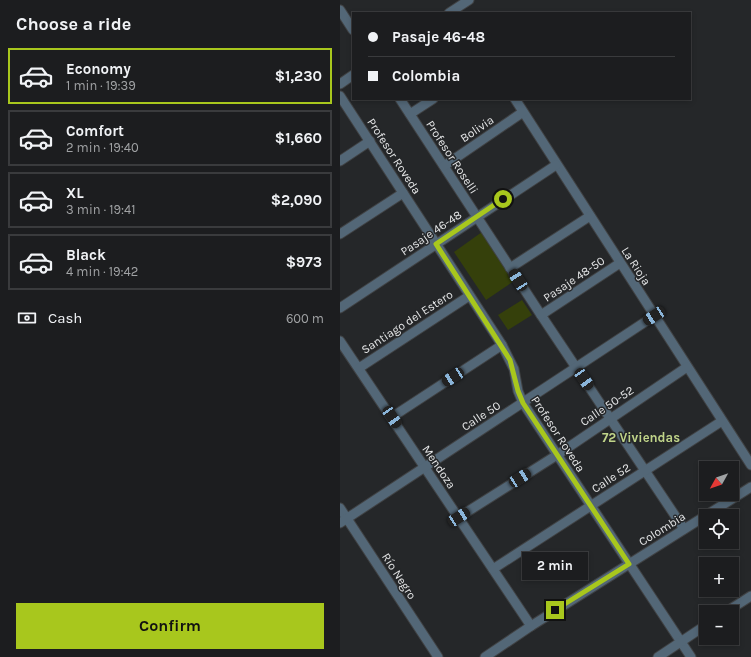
<!DOCTYPE html>
<html lang="en">
<head>
<meta charset="utf-8">
<style>
  body { margin:0; font-family:Karla,sans-serif; background:#292a2c; color:#f1f3f6; height:100vh; display:flex; flex-direction:column; font-size:15px; white-space:nowrap }
  * { box-sizing:border-box; margin:0 }
  p { font-size:13px; color:#a0a2a4 }
  .icon { flex:none; width:22px; height:22px; fill:none; stroke:currentColor; stroke-width:2; stroke-linecap:round; stroke-linejoin:round }
  .map { position:relative; flex:1; overflow:hidden }
  .details { display:flex; flex-direction:column; background:#1c1d1f; width:340px }
  .details>* { flex:none }
  .hud { position:absolute; left:12px; top:12px; width:339px; height:88px; border-radius:0px; box-shadow:0 2px 6px #0003,0 0 0 1px #3a3b3d; display:grid; align-content:center; height:88px; padding:0 16px; background:#1c1d1f }
  .needle { width:26px; rotate:230deg }
  .fabs { position:absolute; left:359px; top:461px; display:grid; gap:8px }
  .fabs a { display:grid; place-items:center; width:40px; height:40px; border-radius:0px; background:#1c1d1f; box-shadow:0 2px 6px #0003,0 0 0 1px #3a3b3d; font-size:20px }
  .end { position:absolute; width:18px; height:18px; margin:-9px; border:5px solid #a8c71d; background:#111; box-shadow:0 0 0 2px #111 }
  .from { border-radius:50% }
  .bubble { position:absolute; height:28px; border-radius:0px; background:#1c1d1f; box-shadow:0 2px 6px #0003,0 0 0 1px #3a3b3d; font-size:13px; font-weight:700; line-height:28px; text-align:center }
  .car { position:absolute; width:12px; height:24px; margin:-12px -6px; border-radius:5px; box-shadow:0 0 3px 1px #0007; background:linear-gradient(#222 24%,#8ab4d8 0 40%,#222 0 76%,#8ab4d8 0 86%,#222 0) }
  .hud b { display:flex; align-items:center; gap:14px; height:38px; font-size:15px }
  .hud b+b { border-top:1px solid #3a3b3d }
  .hud i { width:10px; height:10px; background:#f1f3f6 }
  ul { padding:0; list-style:none }
  li { display:flex; align-items:center; gap:12px; height:56px; margin:0 8px 6px; padding:0 8px; border:2px solid #3a3b3d; border-radius:0px }
  li div { flex:1 }
  li b { display:block; font-size:15px }
  li em { font-style:normal; font-weight:700 }
  li.selected { border-color:#a8c71d }
  li>.icon { width:36px; height:36px; stroke-width:1.5 }
  h2 { padding:0 16px; font-size:18px; line-height:48px }
  .pay { display:flex; align-items:center; gap:10px; height:44px; padding:0 16px; font-size:15px }
  .pay p { margin-inline-start:auto }
  .button { display:flex; gap:8px; margin-top:auto; padding:8px 16px }
  .button a { flex:1; height:46px; border-radius:0px; background:#a8c71d; color:#111; font-size:16px; font-weight:700; line-height:46px; text-align:center }
  main { display:flex; flex:1; min-height:0 }
  .map>svg:first-child { display:block }
  .green { fill:#35400b }
  .lines { fill:none; stroke-linecap:round; stroke-linejoin:round }
  .minor-casing { stroke:#404244; stroke-width:11 }
  .minor { stroke:#536777; stroke-width:9 }
  .route { stroke:#a8c71d; stroke-width:5 }
  .labels { text-anchor:middle; dominant-baseline:central; stroke-width:3; stroke-linejoin:round; paint-order:stroke }
  .street-label { font-size:12px; fill:#e6e7e8; stroke:#252729 }
  .neighbourhood-label { font-size:13px; font-weight:bold; fill:#c0d489; stroke:#252729 }
</style>
</head>
<body>
<main>
<section class="details">
<h2>Choose a ride</h2>
<ul>
<li class="selected"><svg class="icon" aria-label="car" viewBox="0 0 24 24"><path d="M5 17H2v-5l4-1 3-4h7l3 4 3 1v5h-3M9 17h6M6 11h13"/><circle cx="7" cy="17" r="2"/><circle cx="17" cy="17" r="2"/></svg><div><b>Economy</b><p>1 min · 19:39</p></div><em>$1,230</em></li>
<li><svg class="icon" aria-label="car" viewBox="0 0 24 24"><path d="M5 17H2v-5l4-1 3-4h7l3 4 3 1v5h-3M9 17h6M6 11h13"/><circle cx="7" cy="17" r="2"/><circle cx="17" cy="17" r="2"/></svg><div><b>Comfort</b><p>2 min · 19:40</p></div><em>$1,660</em></li>
<li><svg class="icon" aria-label="car" viewBox="0 0 24 24"><path d="M5 17H2v-5l4-1 3-4h7l3 4 3 1v5h-3M9 17h6M6 11h13"/><circle cx="7" cy="17" r="2"/><circle cx="17" cy="17" r="2"/></svg><div><b>XL</b><p>3 min · 19:41</p></div><em>$2,090</em></li>
<li><svg class="icon" aria-label="car" viewBox="0 0 24 24"><path d="M5 17H2v-5l4-1 3-4h7l3 4 3 1v5h-3M9 17h6M6 11h13"/><circle cx="7" cy="17" r="2"/><circle cx="17" cy="17" r="2"/></svg><div><b>Black</b><p>4 min · 19:42</p></div><em>$973</em></li>
</ul>
<div class="pay"><svg class="icon" aria-label="cash" viewBox="0 0 24 24"><path d="M3 7h18v10H3z"/><circle cx="12" cy="12" r="2"/></svg>Cash<p>600 m</p></div>
<div class="button"><a>Confirm</a></div>
</section>
<div class="map">
<svg width="411" height="657" viewBox="0 0 411 657">
  <rect width="100%" height="100%" fill="#252729"/>
  <g class="green">
    <path d="M142 232 174 281 146 300 114 252Z"/>
    <path d="M182 300 192 315 168 330 158 315Z"/>
  </g>
  <g class="lines">
    <defs>
      <g id="minor">
        <path d="M0 10 13 30"/>
        <path d="M109 13 129 0"/>
        <path d="M0 84 13 75"/>
        <path d="M0 96 162 345 174 369 178 391 183 403 351 657"/>
        <path d="M60 99 201 315 344 529"/>
        <path d="M175 99 411 465"/>
        <path d="M70 114 93 99"/>
        <path d="M0 161 30 141"/>
        <path d="M104 166 183 112"/>
        <path d="M0 234 63 193"/>
        <path d="M170 268 250 216"/>
        <path d="M0 308 216 165"/>
        <path d="M201 315 280 263"/>
        <path d="M0 341 191 626"/>
        <path d="M19 368 129 296"/>
        <path d="M52 417 162 345"/>
        <path d="M0 508 98 657"/>
        <path d="M119 517 217 455 347 367"/>
        <path d="M0 523 314 316"/>
        <path d="M153 569 382 421"/>
        <path d="M386 612 411 596"/>
        <path d="M145 657 191 626 411 487"/>
        <path d="M318 657 366 625"/>
      </g>
    </defs>
    <use href="#minor" class="minor-casing"/>
    <use href="#minor" class="minor"/>
  </g>
  <g class="lines">
    <path class="route" d="M163 199 96 244 170 360 178 391 183 403 289 564 215 610"/>
  </g>
  <g class="labels">
    <g class="street-label">
      <text transform="translate(137 129) rotate(-34)">Bolivia</text>
      <text transform="translate(54 156) rotate(57)">Profesor Roveda</text>
      <text transform="translate(112 157) rotate(57)">Profesor Roselli</text>
      <text transform="translate(91 233) rotate(-34)">Pasaje 46-48</text>
      <text transform="translate(296 266) rotate(57)">La Rioja</text>
      <text transform="translate(234 279) rotate(-34)">Pasaje 48-50</text>
      <text transform="translate(67 322) rotate(-33)">Santiago del Estero</text>
      <text transform="translate(267 406) rotate(-34)">Calle 50-52</text>
      <text transform="translate(141 416) rotate(-33)">Calle 50</text>
      <text transform="translate(218 434) rotate(57)">Profesor Roveda</text>
      <text transform="translate(99 467) rotate(56)">Mendoza</text>
      <text transform="translate(271 478) rotate(-33)">Calle 52</text>
      <text transform="translate(322 529) rotate(-32)">Colombia</text>
      <text transform="translate(59 576) rotate(57)">Río Negro</text>
    </g>
    <g class="neighbourhood-label">
      <text x="301" y="437">72 Viviendas</text>
    </g>
  </g>
</svg>
<div class="fabs">
<a><svg class="needle" viewBox="-14 -14 28 28"><path d="M0-13l5 13h-10z" fill="#e53935"/><path d="M0 13l5-13h-10z" fill="#a0a2a4"/></svg></a>
<a><svg class="icon" aria-label="locate" viewBox="0 0 24 24"><circle cx="12" cy="12" r="6"/><path d="M12 2v4M12 18v4M2 12h4M18 12h4"/></svg></a>
<a>+</a>
<a>−</a>
</div>
<i class="end from" style="left:163px;top:199px"></i>
<i class="end" style="left:215px;top:610px"></i>
<div class="bubble" style="left:182px;top:552px;width:66px">2 min</div>
<i class="car" style="left:178px;top:280px;rotate:327deg"></i>
<i class="car" style="left:314px;top:316px;rotate:237deg"></i>
<i class="car" style="left:113px;top:377px;rotate:237deg"></i>
<i class="car" style="left:244px;top:379px;rotate:145deg"></i>
<i class="car" style="left:52px;top:417px;rotate:146deg"></i>
<i class="car" style="left:180px;top:478px;rotate:57deg"></i>
<i class="car" style="left:119px;top:517px;rotate:57deg"></i>
<div class="hud">
<b><i class="from"></i>Pasaje 46-48</b>
<b><i></i>Colombia</b>
</div>
</div>
</main>
</body>
</html>
